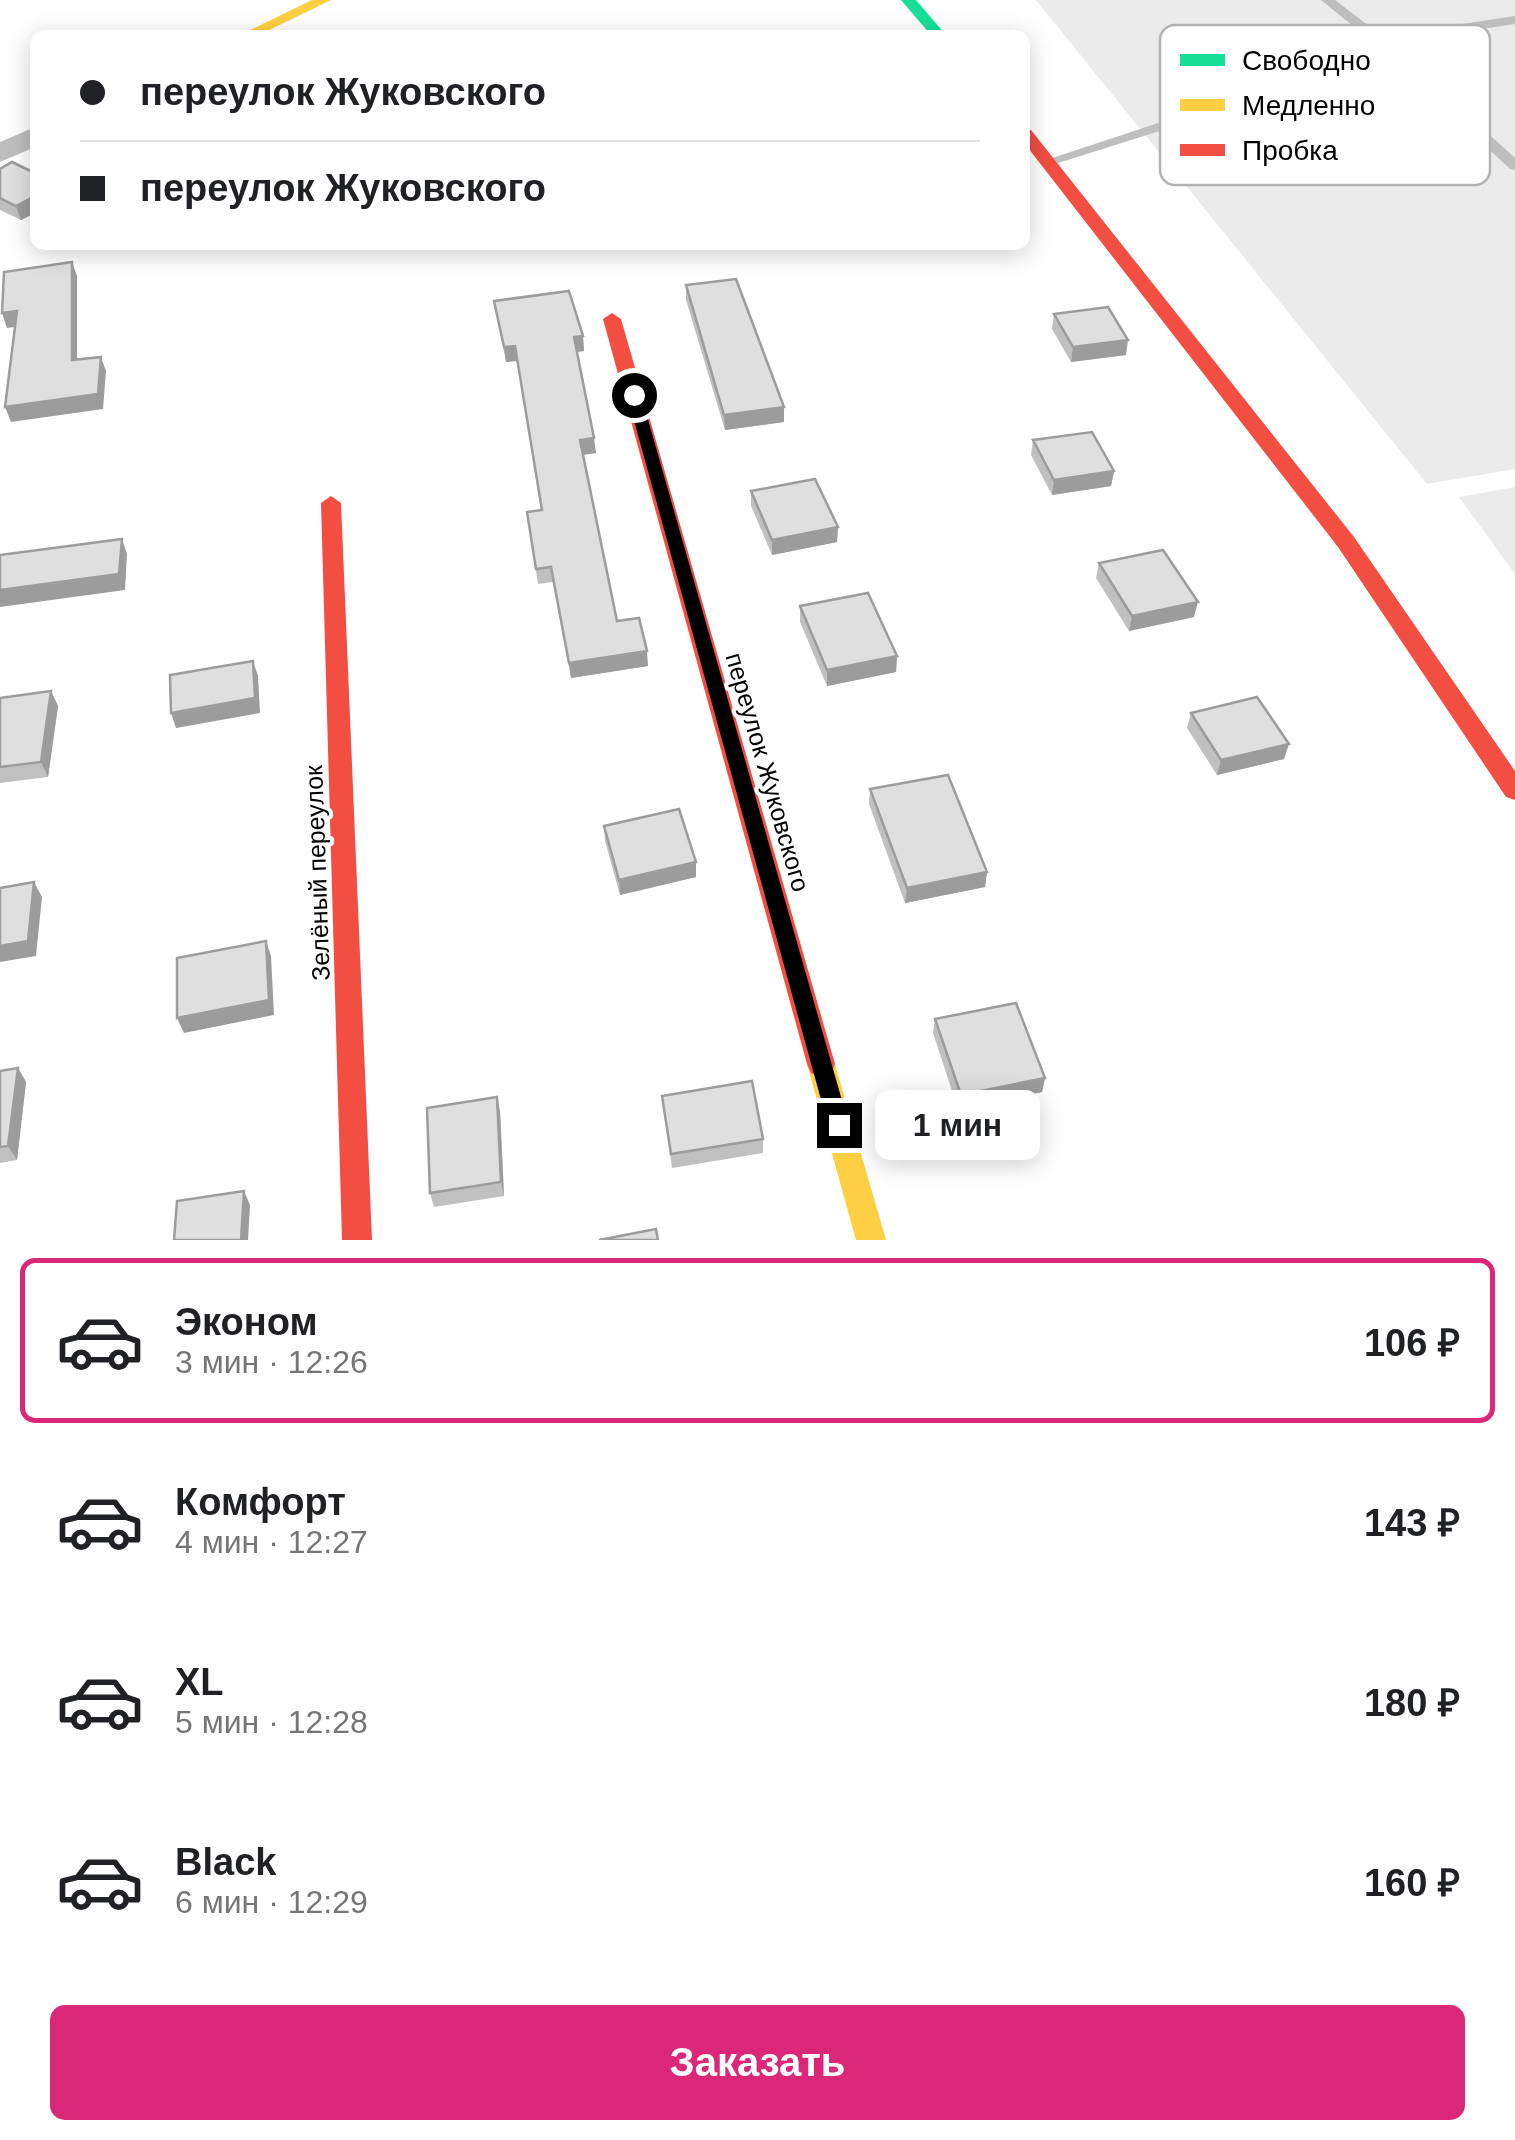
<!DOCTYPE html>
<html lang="ru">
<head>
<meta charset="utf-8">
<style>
  body { margin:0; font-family:Arial,sans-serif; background:#f2f2f2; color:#202124; height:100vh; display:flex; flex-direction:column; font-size:38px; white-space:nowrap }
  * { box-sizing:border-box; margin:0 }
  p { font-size:32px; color:#757577 }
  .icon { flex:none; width:55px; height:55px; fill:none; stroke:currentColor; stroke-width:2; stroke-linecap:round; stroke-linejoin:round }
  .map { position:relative; height:1240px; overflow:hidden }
  .side { display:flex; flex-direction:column; background:#fff; flex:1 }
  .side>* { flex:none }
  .guide { position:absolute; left:30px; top:30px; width:1000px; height:220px; border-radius:15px; box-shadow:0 5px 25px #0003; display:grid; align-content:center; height:220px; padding:0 50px; background:#fff }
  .end { position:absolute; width:45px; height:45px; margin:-22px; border:12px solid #000; background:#fff; box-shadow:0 0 0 5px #fff }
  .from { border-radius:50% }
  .bubble { position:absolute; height:70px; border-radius:15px; background:#fff; box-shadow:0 5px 25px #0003; font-size:32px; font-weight:700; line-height:70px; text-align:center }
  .guide b { display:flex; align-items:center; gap:35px; height:95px; font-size:38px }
  .guide b+b { border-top:2px solid #e0e0e0 }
  .guide i { width:25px; height:25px; background:#202124 }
  ul { padding:18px 0 0; list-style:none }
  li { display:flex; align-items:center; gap:30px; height:165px; margin:0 20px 15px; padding:0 30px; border:5px solid transparent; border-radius:15px }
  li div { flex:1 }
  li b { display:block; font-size:38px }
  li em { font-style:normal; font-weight:700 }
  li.selected { border-color:#db2777 }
  li>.icon { width:90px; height:90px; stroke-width:1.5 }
  .button { display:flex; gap:20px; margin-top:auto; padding:20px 50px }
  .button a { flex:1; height:115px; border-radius:15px; background:#db2777; color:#fff; font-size:40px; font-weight:700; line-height:115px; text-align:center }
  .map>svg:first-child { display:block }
  .green { fill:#ebebeb }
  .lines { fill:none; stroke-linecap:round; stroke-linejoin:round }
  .lane { fill:#bebebe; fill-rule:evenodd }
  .street { fill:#bebebe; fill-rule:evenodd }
  .fast { fill:#16e098; fill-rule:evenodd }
  .slow { fill:#ffcf43; fill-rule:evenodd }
  .jam { fill:#f24e42; fill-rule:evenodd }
  .wall { fill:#c0c0c0 }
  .shaded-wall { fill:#9c9c9c }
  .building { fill:#dfdfdf; stroke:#9c9c9c; stroke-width:2.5 }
  .route { fill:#000 }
  .labels { text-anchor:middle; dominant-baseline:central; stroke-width:8; stroke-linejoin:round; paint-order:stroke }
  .street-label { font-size:25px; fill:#000; stroke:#fff }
  .key { fill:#fff; stroke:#b2b2b2; stroke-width:2.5 }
  .key-label { font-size:28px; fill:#000 }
</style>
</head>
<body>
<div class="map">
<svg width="1515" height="1240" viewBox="0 0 1515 1240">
  <rect width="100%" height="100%" fill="#fff"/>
  <g class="green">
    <path d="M1036 0H1515V469L1427 484Z"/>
    <path d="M1515 487V574L1459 497Z"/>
  </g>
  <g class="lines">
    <path class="lane" d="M1321 0H1335L1382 36 1515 16V24L1389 43 1515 158V170L1510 169 1377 45 1317 59 1278 73 1245 91 1220 112 1055 164 1043 161 1210 106 1235 85 1269 68 1308 54 1369 39Z"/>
    <path class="street" d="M35 127V147L0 162V142Z"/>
    <path class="fast" d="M901 0H916L946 35H931Z"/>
    <g class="slow">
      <path d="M312 0H331L259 35H240Z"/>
      <path d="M821 1051 831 1055 835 1064 886 1240H856L807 1064 811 1055Z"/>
    </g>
    <g class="jam">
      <path d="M1025 128 1031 130 1354 537 1515 771V800L1506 797 1338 547 1025 144Z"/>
      <path d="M612 313 621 319 835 1064 831 1073 821 1077 811 1073 807 1064 603 319Z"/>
      <path d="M331 496 341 503 372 1240H342L321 503Z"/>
    </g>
  </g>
  <g class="wall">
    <path d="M0 169 35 173V213L21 220 0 210Z"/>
    <path d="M686 285 784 422 725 430 686 300Z"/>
    <path d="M494 301 583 336 584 351 577 352 596 453 583 455 617 621 648 666 571 678 553 582 538 584 527 512 541 510 517 361 506 362Z"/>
    <path d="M1054 314 1126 355 1071 362 1052 329Z"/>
    <path d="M1033 440 1114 471 1111 486 1052 495 1031 455Z"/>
    <path d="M751 491 838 527 837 542 772 555 751 506Z"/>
    <path d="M1099 563 1194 617 1129 631 1096 578Z"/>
    <path d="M800 606 897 656 896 672 827 686 800 622Z"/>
    <path d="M51 691 58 706 48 777 0 783V698Z"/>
    <path d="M1191 713 1284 759 1217 775 1187 728Z"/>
    <path d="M870 789 987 872 985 887 905 903 869 804Z"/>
    <path d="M604 826 696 862V877L620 895 605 841Z"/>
    <path d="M935 1019 1045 1078 1042 1092 958 1109 933 1033Z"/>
    <path d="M18 1068 26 1082 17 1160 0 1163V1071Z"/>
    <path d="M662 1096 763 1139V1153L672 1168Z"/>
    <path d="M500 1111 504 1196 434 1207 430 1193Z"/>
  </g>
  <g class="shaded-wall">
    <path d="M35 196V213L21 220 16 206Z"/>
    <path d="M72 262 77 276V375L72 360Z"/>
    <path d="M17 311 22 326 7 328 2 313Z"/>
    <path d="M583 336 584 351 576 352 574 337Z"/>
    <path d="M1128 340 1126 355 1071 362 1073 347Z"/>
    <path d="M515 346 517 361 506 362 504 347Z"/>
    <path d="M101 357 106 371 103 409 11 422 5 407Z"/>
    <path d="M784 407V422L725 430 724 415Z"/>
    <path d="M594 438 596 453 582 455 580 440Z"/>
    <path d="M1114 471 1111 486 1052 495 1054 480Z"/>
    <path d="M838 527 837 542 772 555V540Z"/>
    <path d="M122 539 127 554 125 590 0 607V590Z"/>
    <path d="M1198 602 1194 617 1129 631 1132 616Z"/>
    <path d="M647 651 648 666 571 678 569 663Z"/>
    <path d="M897 656 896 672 827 686V670Z"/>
    <path d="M253 661 258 676 260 713 176 728 171 713Z"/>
    <path d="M51 691 58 706 48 777 41 762Z"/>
    <path d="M1289 744 1284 759 1217 775 1221 760Z"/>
    <path d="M696 862V877L620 895 619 880Z"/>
    <path d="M987 872 985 887 905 903 907 888Z"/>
    <path d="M34 882 42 897 36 956 0 962V946Z"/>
    <path d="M266 941 271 956 274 1015 184 1033 177 1018Z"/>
    <path d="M18 1068 26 1082 17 1160 8 1146Z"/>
    <path d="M1045 1078 1042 1092 958 1109 961 1095Z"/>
    <path d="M497 1097 500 1111 504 1196 501 1182Z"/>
    <path d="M244 1191 250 1205 248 1240H241Z"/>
  </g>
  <g class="building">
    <path d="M12 162 35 173V196L16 206 0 198V169Z"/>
    <path d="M72 262V360L101 357 98 394 5 407 17 311 2 313 4 272Z"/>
    <path d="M736 279 784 407 724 415 686 285Z"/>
    <path d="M569 291 583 336 574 337 594 438 580 440 617 621 639 618 647 651 569 663 551 567 536 569 527 512 542 510 515 346 504 347 494 301Z"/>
    <path d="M1108 307 1128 340 1073 347 1054 314Z"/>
    <path d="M1092 432 1114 471 1054 480 1033 440Z"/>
    <path d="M815 479 838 527 772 540 751 491Z"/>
    <path d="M122 539 119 574 0 590V555Z"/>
    <path d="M1163 550 1198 602 1132 616 1099 563Z"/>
    <path d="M868 593 897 656 827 670 800 606Z"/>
    <path d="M253 661 255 698 171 713 170 675Z"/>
    <path d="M51 691 41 762 0 767V698Z"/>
    <path d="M1257 697 1289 744 1221 760 1191 713Z"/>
    <path d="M948 775 987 872 907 888 870 789Z"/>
    <path d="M679 809 696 862 619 880 604 826Z"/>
    <path d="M34 882 28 941 0 946V888Z"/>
    <path d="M266 941 269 1000 177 1018V958Z"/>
    <path d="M1016 1003 1045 1078 961 1095 935 1019Z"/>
    <path d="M18 1068 8 1146 0 1147V1071Z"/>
    <path d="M752 1081 763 1139 671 1154 662 1096Z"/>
    <path d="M497 1097 501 1182 430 1193 427 1108Z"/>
    <path d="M244 1191 241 1240H174L177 1201Z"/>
    <path d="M656 1229 658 1240H599Z"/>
  </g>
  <path class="route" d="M634 391 641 395 849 1125 839 1134 828 1125 627 395Z"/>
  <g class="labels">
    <g class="street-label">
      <text transform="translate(768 772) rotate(74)">переулок Жуковского</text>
      <text transform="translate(317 873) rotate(-92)">Зелёный переулок</text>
    </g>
  </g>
  <rect x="1160" y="25" width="330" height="160" rx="15" class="key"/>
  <rect x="1180" y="54" width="45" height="12" fill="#16e098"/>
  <rect x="1180" y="99" width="45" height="12" fill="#ffcf43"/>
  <rect x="1180" y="144" width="45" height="12" fill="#f24e42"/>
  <g class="key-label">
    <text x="1242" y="70">Свободно</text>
    <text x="1242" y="115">Медленно</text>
    <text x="1242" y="160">Пробка</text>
  </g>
</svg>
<i class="end from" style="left:634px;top:395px"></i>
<i class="end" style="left:839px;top:1125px"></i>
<div class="bubble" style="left:875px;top:1090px;width:165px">1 мин</div>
<div class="guide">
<b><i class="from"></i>переулок Жуковского</b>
<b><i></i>переулок Жуковского</b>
</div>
</div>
<section class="side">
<ul>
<li class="selected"><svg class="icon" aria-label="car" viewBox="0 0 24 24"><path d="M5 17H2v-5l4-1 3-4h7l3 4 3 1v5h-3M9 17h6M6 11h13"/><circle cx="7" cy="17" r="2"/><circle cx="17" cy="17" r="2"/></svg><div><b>Эконом</b><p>3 мин · 12:26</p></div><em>106 ₽</em></li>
<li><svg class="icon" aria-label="car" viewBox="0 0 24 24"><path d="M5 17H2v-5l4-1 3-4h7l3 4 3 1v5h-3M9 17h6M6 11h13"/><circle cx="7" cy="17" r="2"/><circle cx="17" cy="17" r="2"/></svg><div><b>Комфорт</b><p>4 мин · 12:27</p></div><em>143 ₽</em></li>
<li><svg class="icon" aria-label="car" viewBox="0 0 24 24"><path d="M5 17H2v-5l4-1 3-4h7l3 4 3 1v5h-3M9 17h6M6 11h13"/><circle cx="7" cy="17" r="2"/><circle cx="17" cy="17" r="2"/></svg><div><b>XL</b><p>5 мин · 12:28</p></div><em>180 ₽</em></li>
<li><svg class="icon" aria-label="car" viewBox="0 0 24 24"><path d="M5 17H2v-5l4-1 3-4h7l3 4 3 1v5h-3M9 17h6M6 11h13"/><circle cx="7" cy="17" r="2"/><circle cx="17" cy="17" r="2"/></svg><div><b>Black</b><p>6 мин · 12:29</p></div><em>160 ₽</em></li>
</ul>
<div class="button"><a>Заказать</a></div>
</section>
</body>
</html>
